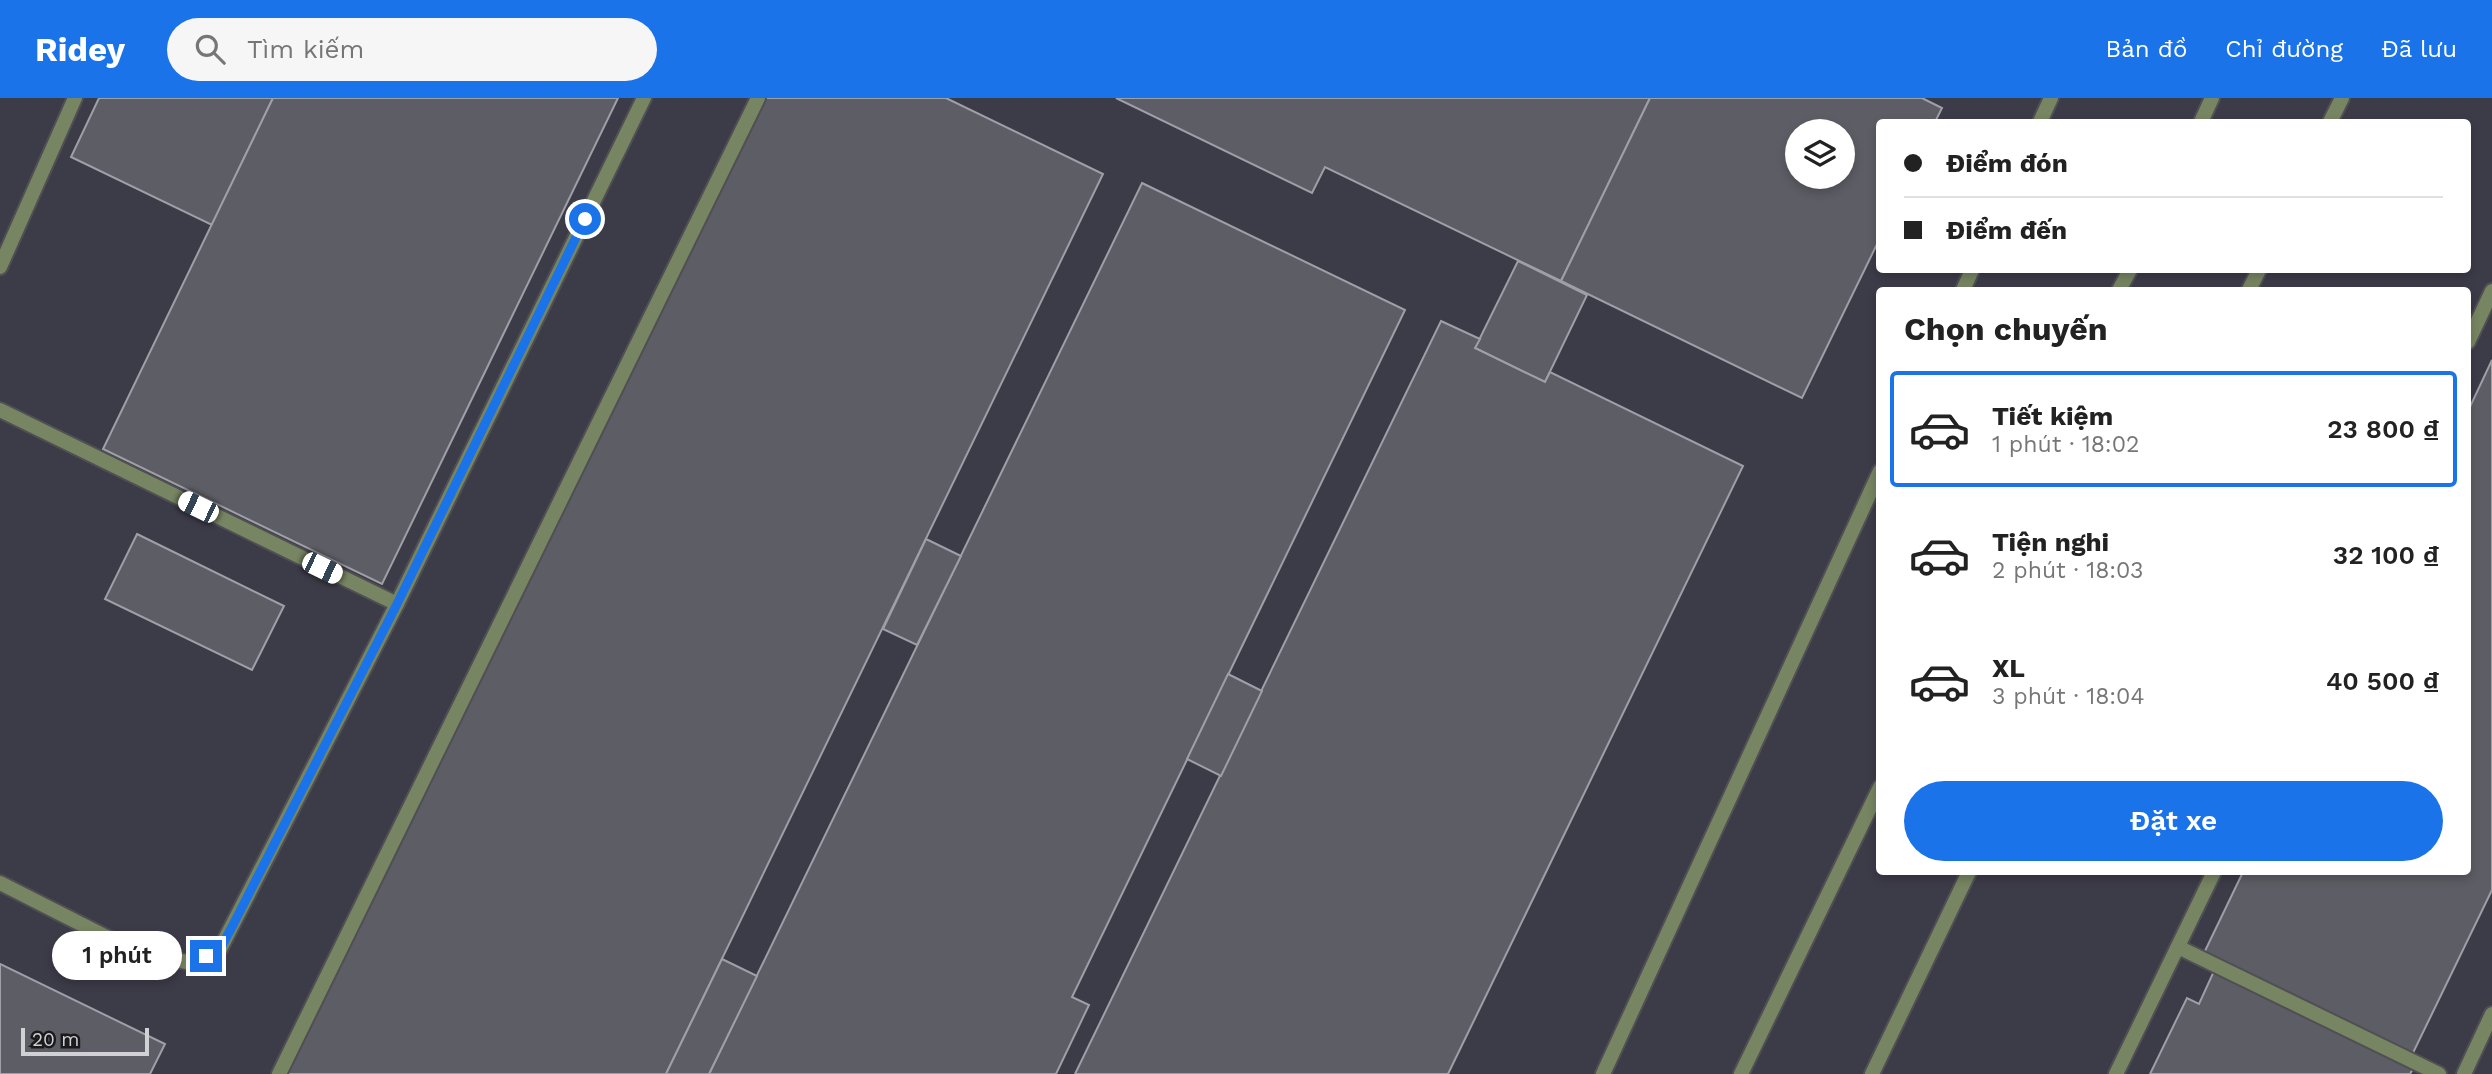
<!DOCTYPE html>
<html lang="vi">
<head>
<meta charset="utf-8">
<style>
  body { margin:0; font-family:"Work Sans",sans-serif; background:#f6f6f6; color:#222; height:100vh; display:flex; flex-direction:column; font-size:26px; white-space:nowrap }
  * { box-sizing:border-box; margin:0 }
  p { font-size:23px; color:#767676 }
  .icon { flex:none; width:38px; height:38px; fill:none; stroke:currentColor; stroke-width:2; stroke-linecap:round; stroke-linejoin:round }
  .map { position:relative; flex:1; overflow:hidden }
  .sheet { position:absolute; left:1876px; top:189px; width:595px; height:588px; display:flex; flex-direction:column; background:#fff; border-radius:7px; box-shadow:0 4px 10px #0003 }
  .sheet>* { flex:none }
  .banner { position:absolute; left:1876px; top:21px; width:595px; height:154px; border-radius:7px; box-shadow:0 4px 10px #0003; display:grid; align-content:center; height:154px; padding:0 28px; background:#fff }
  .controls { position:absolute; left:1785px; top:21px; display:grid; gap:14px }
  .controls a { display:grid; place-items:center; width:70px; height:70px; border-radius:50%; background:#fff; box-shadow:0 4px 10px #0003; font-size:35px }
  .scale { position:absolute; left:21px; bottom:18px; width:128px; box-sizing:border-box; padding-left:7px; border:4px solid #d1d1d5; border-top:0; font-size:19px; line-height:24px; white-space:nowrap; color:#d1d1d5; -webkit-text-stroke:5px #1a1a1d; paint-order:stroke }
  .end { position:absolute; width:32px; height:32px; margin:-16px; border:9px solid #1a73e8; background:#fff; box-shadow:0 0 0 4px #fff }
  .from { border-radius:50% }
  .bubble { position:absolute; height:49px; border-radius:24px; background:#fff; box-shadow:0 4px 10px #0003; font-size:23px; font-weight:600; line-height:49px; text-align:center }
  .car { position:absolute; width:21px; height:42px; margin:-21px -10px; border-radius:9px; box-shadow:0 0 5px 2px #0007; background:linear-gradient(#fff 24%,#345 0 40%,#fff 0 76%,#345 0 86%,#fff 0) }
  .banner b { display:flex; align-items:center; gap:24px; height:66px; font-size:26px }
  .banner b+b { border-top:2px solid #e0e0e0 }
  .banner i { width:18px; height:18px; background:#222 }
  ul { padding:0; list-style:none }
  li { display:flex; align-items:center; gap:21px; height:116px; margin:0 14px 10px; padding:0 14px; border:4px solid transparent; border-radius:7px }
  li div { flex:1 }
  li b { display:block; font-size:26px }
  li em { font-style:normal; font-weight:600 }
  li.current { border-color:#1a73e8 }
  li>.icon { width:63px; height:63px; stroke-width:1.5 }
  h2 { padding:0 28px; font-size:32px; line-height:84px }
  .primary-button { display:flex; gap:14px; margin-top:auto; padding:14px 28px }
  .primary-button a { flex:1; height:80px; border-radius:42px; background:#1a73e8; color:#fff; font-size:28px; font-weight:600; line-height:80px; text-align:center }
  header { display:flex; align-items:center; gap:42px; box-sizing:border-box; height:98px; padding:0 35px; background:#1a73e8; color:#fff }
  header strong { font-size:33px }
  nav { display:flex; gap:38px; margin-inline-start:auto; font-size:24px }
  .search { width:490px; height:63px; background:#f6f6f6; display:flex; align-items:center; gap:18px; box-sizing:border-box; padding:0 24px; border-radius:38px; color:#767676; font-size:26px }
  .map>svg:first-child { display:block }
  .built { fill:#3c3b48; fill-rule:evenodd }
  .building { fill:#5d5d65; stroke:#9f9fa7; stroke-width:2; fill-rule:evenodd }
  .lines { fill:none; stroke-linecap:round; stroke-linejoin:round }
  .lane-casing { stroke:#4f4f54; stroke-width:18 }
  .street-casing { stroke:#4f4f54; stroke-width:18 }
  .lane { stroke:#778562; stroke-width:14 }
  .street { stroke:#778562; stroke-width:14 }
  .route { stroke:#1a73e8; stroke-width:9 }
</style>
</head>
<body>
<header>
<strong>Ridey</strong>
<div class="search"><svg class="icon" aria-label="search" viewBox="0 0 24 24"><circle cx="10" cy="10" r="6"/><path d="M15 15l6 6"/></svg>Tìm kiếm</div>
<nav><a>Bản đồ</a><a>Chỉ đường</a><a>Đã lưu</a></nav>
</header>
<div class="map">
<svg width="2492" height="976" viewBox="0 0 2492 976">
  <rect width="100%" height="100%" fill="#323238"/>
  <path class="built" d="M0 0H2492V976H0ZM1880 24H2468V172H1880ZM1797 33H1843V79H1797ZM1880 192H2468V774H1880Z"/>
  <g class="building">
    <path d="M99 0H273L212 127 71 59Z"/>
    <path d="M273 0H618L382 486 103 351Z"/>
    <path d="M762 0H946L1103 76 666 976H287Z"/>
    <path d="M1116 0H1650L1561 183 1325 69 1312 95Z"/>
    <path d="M1650 0H1922L1942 10 1935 24H1880V140L1802 300 1561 183ZM1797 33H1843V79H1797Z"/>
    <path d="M1142 85 1405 212 1072 899 1089 907 1056 976H709Z"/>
    <path d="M1518 163 1587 197 1545 284 1475 250Z"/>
    <path d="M1441 223 1480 241 1475 250 1545 284 1550 274 1743 368 1448 976H1075Z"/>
    <path d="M2492 262V792L2412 957 2203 857 2243 774H2468V313Z"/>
    <path d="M137 436 284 508 252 572 105 501Z"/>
    <path d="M926 441 961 458 917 547 883 531Z"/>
    <path d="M1228 576 1262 593 1221 678 1187 661Z"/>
    <path d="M722 861 757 878 709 976H666Z"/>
    <path d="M0 866 165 946 150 976H0Z"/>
    <path d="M2214 873 2414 969 2410 976H2150L2187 900 2199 906Z"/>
  </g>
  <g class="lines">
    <defs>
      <g id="lane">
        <path d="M2040 24 2051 0"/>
        <path d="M0 169 75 0"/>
        <path d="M1963 192 1972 172"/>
        <path d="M2468 244 2492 193"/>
        <path d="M0 312 397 506 220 851 192 865 138 855 0 785"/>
        <path d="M397 506 644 0"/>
        <path d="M2178 849 2439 976"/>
        <path d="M279 976 758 0"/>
        <path d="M1603 976 1880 373"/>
        <path d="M2116 976 2214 774"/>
        <path d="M2464 976 2492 916"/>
      </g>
      <g id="street">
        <path d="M2201 24 2212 0"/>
        <path d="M2330 24 2342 0"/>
        <path d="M2119 192 2130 172"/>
        <path d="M2249 192 2259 172"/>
        <path d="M1741 976 1880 689"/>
        <path d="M1872 976 1969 774"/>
      </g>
    </defs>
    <use href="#lane" class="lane-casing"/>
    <use href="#street" class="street-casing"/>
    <use href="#lane" class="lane"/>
    <use href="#street" class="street"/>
  </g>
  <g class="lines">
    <path class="route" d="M206 858 220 851 233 827 397 506 585 121"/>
  </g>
</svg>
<div class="controls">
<a><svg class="icon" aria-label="layers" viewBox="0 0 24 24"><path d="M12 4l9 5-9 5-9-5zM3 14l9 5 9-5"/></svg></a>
</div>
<div class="scale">20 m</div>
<i class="end from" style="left:585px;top:121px"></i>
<i class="end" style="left:206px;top:858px"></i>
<div class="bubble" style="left:52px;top:833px;width:130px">1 phút</div>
<i class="car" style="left:198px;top:409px;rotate:296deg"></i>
<i class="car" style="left:322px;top:470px;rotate:116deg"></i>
<div class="banner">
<b><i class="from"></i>Điểm đón</b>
<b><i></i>Điểm đến</b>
</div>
<section class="sheet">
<h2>Chọn chuyến</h2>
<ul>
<li class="current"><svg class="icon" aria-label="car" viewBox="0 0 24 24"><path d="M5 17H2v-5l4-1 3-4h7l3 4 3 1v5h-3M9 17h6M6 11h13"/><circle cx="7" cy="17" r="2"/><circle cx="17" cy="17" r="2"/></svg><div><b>Tiết kiệm</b><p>1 phút · 18:02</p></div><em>23 800 ₫</em></li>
<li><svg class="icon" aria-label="car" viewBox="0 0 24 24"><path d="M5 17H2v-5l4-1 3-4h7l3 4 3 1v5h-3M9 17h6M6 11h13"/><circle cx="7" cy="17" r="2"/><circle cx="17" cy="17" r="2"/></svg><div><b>Tiện nghi</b><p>2 phút · 18:03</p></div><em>32 100 ₫</em></li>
<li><svg class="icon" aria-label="car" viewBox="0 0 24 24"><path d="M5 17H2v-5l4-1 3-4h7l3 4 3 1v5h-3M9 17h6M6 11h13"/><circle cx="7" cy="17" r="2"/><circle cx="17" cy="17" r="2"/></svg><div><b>XL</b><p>3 phút · 18:04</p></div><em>40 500 ₫</em></li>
</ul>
<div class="primary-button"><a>Đặt xe</a></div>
</section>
</div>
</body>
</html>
